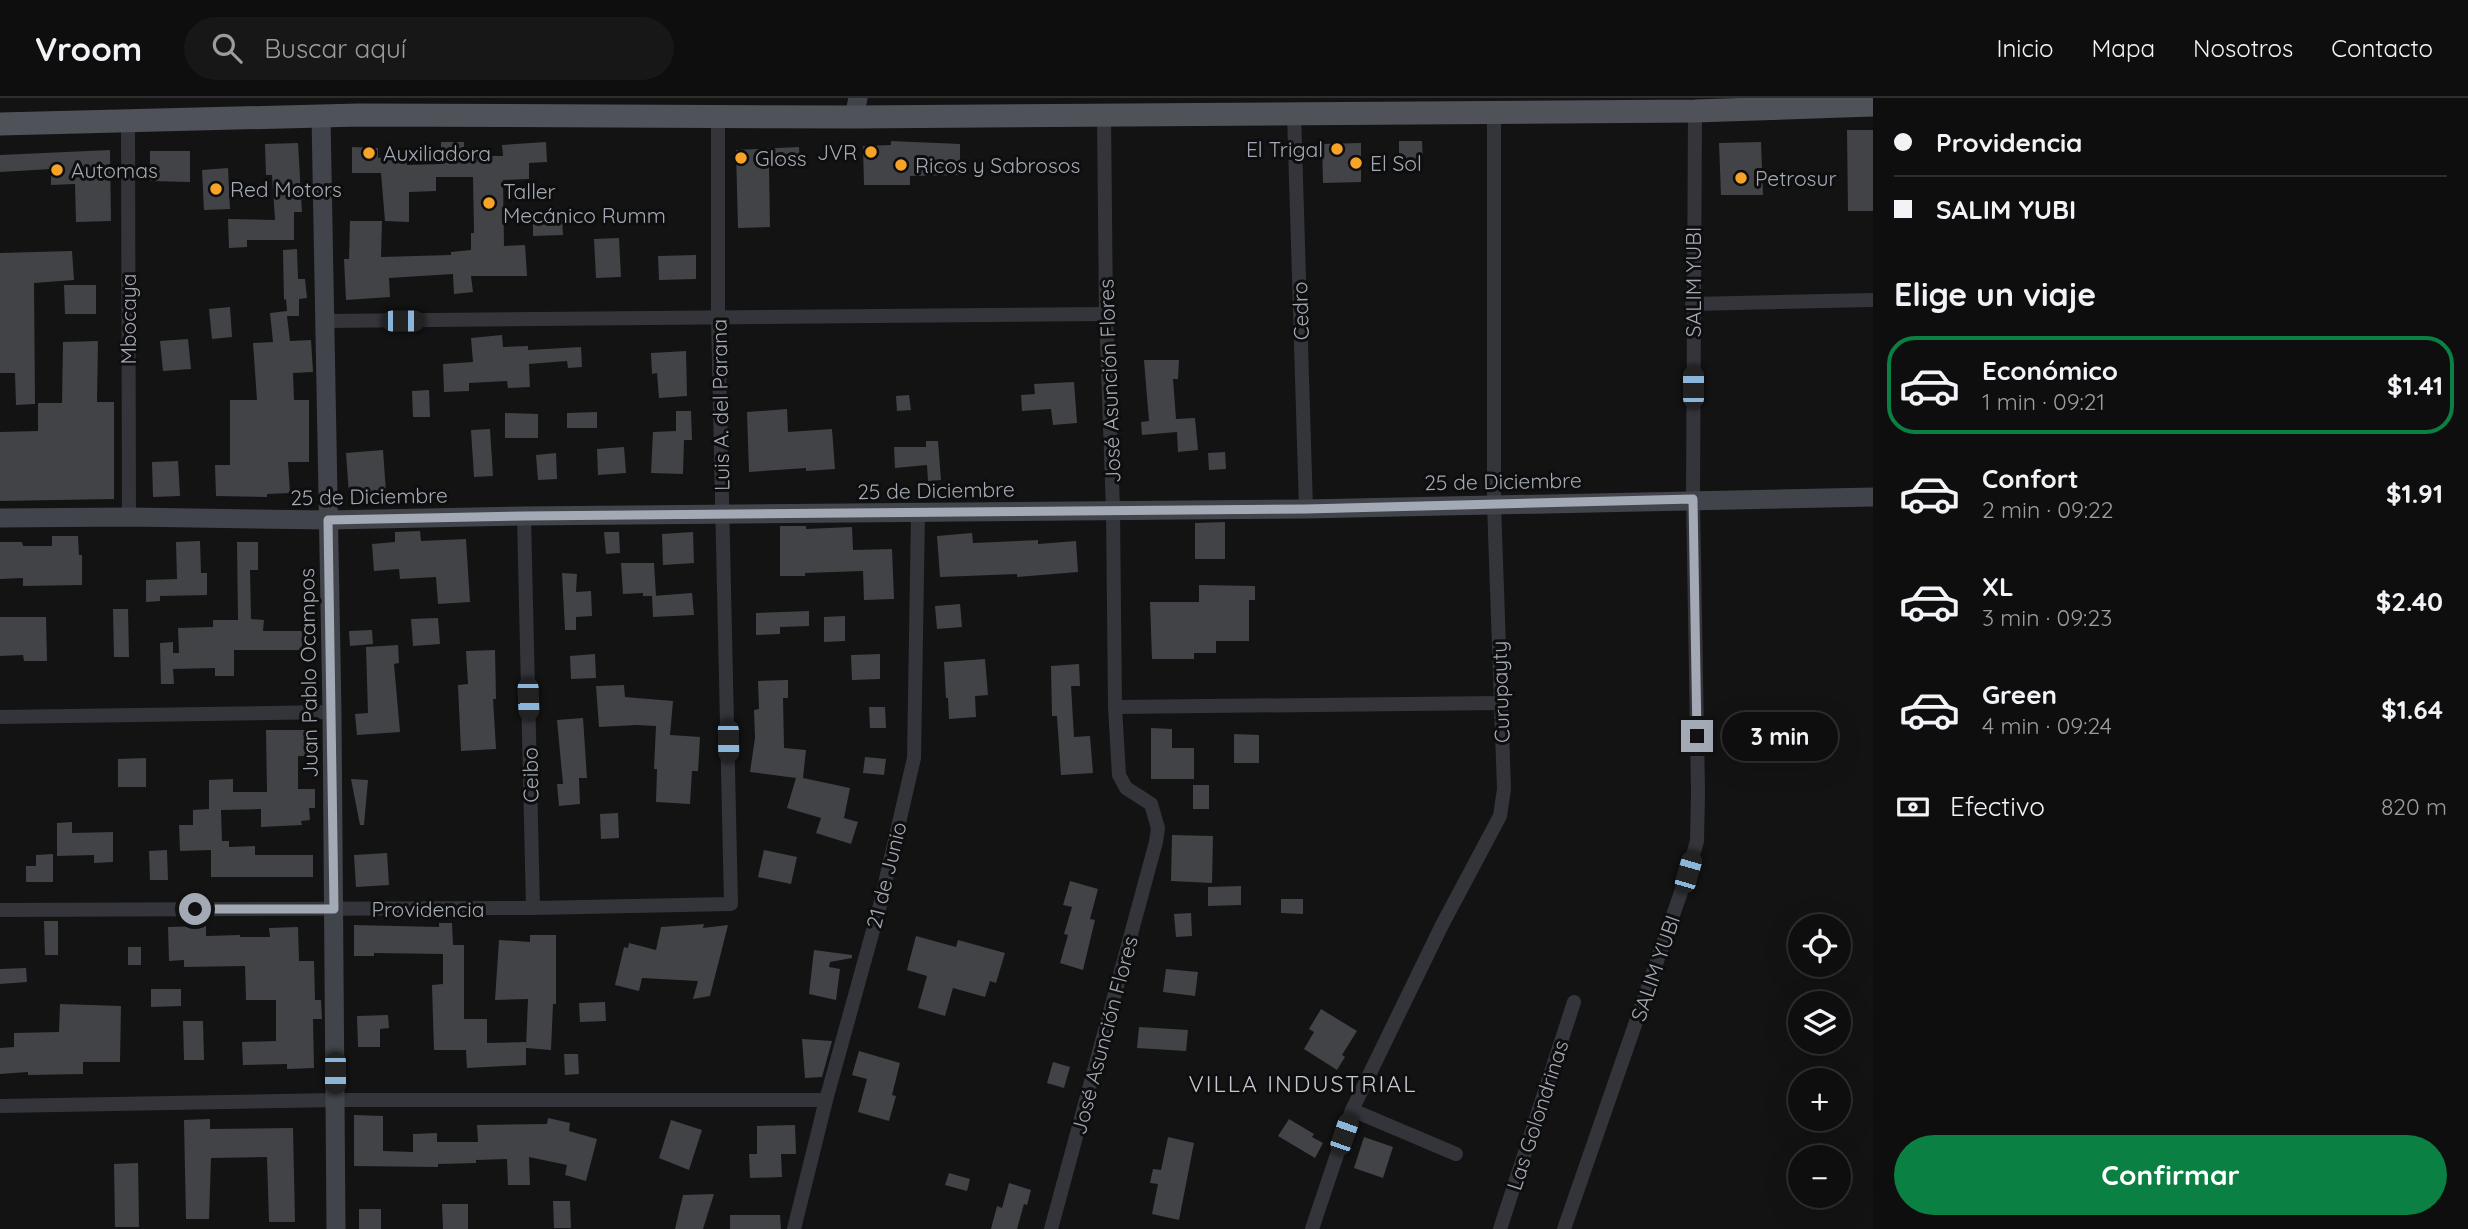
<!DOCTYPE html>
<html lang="es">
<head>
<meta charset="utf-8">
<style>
  body { margin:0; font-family:Quicksand,sans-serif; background:#171718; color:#f1f3f6; height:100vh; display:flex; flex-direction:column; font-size:26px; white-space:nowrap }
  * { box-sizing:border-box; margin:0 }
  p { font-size:23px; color:#9b9c9e }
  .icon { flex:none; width:38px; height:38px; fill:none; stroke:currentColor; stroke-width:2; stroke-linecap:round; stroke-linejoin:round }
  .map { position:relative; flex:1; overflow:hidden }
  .sheet { display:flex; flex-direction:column; background:#0e0e0f; width:595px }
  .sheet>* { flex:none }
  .hud { display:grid; align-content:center; height:154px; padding:0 21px; background:#0e0e0f }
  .fabs { position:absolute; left:1788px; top:816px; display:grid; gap:14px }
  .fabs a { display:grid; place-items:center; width:63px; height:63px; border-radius:50%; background:#0e0e0f; box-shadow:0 7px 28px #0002,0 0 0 2px #2e2e2f; font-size:35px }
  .end { position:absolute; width:32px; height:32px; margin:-16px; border:9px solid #a4aab5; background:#111; box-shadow:0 0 0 4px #111 }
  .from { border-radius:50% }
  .bubble { position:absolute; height:49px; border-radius:24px; background:#0e0e0f; box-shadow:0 7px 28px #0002,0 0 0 2px #2e2e2f; font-size:23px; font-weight:700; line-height:49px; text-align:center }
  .car { position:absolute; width:21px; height:42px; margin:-21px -10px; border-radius:9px; box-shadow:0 0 5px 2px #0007; background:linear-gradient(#222 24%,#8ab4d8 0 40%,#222 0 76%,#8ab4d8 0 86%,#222 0) }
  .hud b { display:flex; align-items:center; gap:24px; height:66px; font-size:26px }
  .hud b+b { border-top:2px solid #2e2e2f }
  .hud i { width:18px; height:18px; background:#f1f3f6 }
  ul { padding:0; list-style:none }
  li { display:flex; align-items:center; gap:21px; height:98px; margin:0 14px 10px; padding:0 7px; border:4px solid transparent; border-radius:28px }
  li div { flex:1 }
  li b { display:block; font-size:26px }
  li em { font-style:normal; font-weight:700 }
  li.selected { border-color:#0b8043 }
  li>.icon { width:63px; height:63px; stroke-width:1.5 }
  h2 { padding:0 21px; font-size:32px; line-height:84px }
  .pay { display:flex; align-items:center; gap:18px; height:77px; padding:0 21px; font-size:26px }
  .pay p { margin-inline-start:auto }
  .cta { display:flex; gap:14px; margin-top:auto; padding:14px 21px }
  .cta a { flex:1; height:80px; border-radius:42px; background:#0b8043; color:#fff; font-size:28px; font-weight:700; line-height:80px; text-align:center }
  header { display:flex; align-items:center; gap:42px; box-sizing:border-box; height:98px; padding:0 35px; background:#0e0e0f; border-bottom:2px solid #2e2e2f }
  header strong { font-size:33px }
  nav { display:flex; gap:38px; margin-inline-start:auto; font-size:24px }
  .search { width:490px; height:63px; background:#171718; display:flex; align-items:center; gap:18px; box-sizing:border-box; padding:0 24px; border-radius:38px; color:#9b9c9e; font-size:26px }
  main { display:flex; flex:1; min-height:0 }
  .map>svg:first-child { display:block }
  .building { fill:#424347 }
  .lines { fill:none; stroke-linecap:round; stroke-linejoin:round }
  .street { stroke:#34353a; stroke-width:14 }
  .secondary { stroke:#41444a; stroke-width:19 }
  .primary { stroke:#4f5259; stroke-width:23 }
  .route { stroke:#a4aab5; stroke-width:9 }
  .poi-dot { fill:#f7a328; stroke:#0e0e0f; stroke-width:2.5 }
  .labels { text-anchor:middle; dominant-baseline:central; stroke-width:6; stroke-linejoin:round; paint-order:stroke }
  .poi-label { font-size:21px; fill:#a4aab5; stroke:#0e0e0f; text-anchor:start }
  .street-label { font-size:21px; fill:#a4aab5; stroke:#0e0e0f }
  .neighbourhood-label { font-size:23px; letter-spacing:2px; fill:#c5c9d1; stroke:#0e0e0f }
</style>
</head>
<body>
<header>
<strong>Vroom</strong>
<div class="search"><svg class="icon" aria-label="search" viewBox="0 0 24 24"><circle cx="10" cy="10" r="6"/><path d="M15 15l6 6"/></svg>Buscar aquí</div>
<nav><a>Inicio</a><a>Mapa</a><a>Nosotros</a><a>Contacto</a></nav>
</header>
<main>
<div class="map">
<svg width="1873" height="1131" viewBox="0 0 1873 1131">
  <rect width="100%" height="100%" fill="#131314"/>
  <g class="building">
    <path d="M1847 32H1873V113H1848Z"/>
    <path d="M891 43 960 46V77L910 78V87H864L863 48 891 47Z"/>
    <path d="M1399 43H1422L1423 67H1399Z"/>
    <path d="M441 44H464V58H503L502 47 546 44 547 64 529 65V81L503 82 504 148 525 147 527 178H471L473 194 454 196 453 176 389 180 390 199 346 202 344 161H349L350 123H382L381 159 451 157V154L471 152V135H474L473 79H436V93L409 94V124L385 123 381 75H352V49L378 50V60L406 58 407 67 441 66Z"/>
    <path d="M1761 44 1763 97H1721L1719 45Z"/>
    <path d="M298 45 302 114H294V142H247V149L229 150 228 121 275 122 272 77H266L265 46Z"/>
    <path d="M1361 45V84L1323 85 1322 46Z"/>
    <path d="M799 49 800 67 769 68 770 129 738 130 736 52Z"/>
    <path d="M110 52 111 123 76 124 75 86 51 87V71L0 74V57Z"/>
    <path d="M150 53H190V84L150 83Z"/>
    <path d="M228 70 230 111 204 112 202 72Z"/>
    <path d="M533 121H562L563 137 533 138Z"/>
    <path d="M619 140 621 179 596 180 594 141Z"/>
    <path d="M297 151 298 181H305L307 200 299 201V218H287L290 243 311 242 313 274 293 275 294 302H309V364H288L290 395 267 396V399L216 398 215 367H230V302H257L253 245 273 244 270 215 287 213 286 201 284 202 283 152Z"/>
    <path d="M72 153 74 182 34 185 35 306 16 307 15 275H0V155Z"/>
    <path d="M696 157V181L659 182 658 158Z"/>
    <path d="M64 187H96V216H65Z"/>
    <path d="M230 209 232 239 212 241 209 211Z"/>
    <path d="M502 237 503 249 528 248V252L581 249 582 269 568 270 567 263 529 266 530 289 508 290 507 283 469 285V293L444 294 443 266 473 264 471 240Z"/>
    <path d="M188 241 191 271 163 273 160 243Z"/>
    <path d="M98 243 97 304H114V401L0 403V334L38 333V305H62L63 244Z"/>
    <path d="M686 253 687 298 659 300 657 275 652 276 651 255Z"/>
    <path d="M1144 262H1179L1178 281H1173L1176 321 1195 320 1198 352 1178 354 1177 334 1142 337 1141 324 1149 323Z"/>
    <path d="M1074 284 1077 325 1053 327 1051 311 1022 313 1021 297 1035 296 1034 286Z"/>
    <path d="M429 292 430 319H413L412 293Z"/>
    <path d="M909 297 911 312 897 313 896 298Z"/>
    <path d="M787 311 788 334 832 331 835 371 806 373V370L749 374 747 314Z"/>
    <path d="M676 313H691L692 342H684L683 376 651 375 653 334 676 333Z"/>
    <path d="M597 314V330H567V315Z"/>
    <path d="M505 315 538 316V340H505Z"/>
    <path d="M490 331 493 378 474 379 471 332Z"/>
    <path d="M926 343H938L941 382 928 383 927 367 895 370 894 349H926Z"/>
    <path d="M624 349 626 375 598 377 597 351Z"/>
    <path d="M383 352 386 394 349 396 346 355Z"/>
    <path d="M1225 354 1226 371 1209 372 1208 355Z"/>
    <path d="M556 355 557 381 538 382 536 357Z"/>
    <path d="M178 363 180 398 153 399 152 364Z"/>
    <path d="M1225 424V461H1195V425Z"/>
    <path d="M780 428H806V431L852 429 853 452 892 451 894 501 864 502 863 473 805 475V478H780Z"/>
    <path d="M420 433 421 443 466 441 470 504 438 506 436 479 400 481 399 471 374 473 372 446 395 444V434Z"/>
    <path d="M604 434H619L620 455 606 456Z"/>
    <path d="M693 434 694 465 663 467 662 436Z"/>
    <path d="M972 435 973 445 1038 442V446L1076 443 1078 474 1017 479V476L940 479 937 438Z"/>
    <path d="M52 438H78L79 457H82V487L23 488V480L0 481V444H22L23 448H52Z"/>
    <path d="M200 443 201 475H207V497L160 498V503L146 504V482L177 481 176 444Z"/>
    <path d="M237 444H258V472H250L251 521 264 522 263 533H302V552H234V578H215V570L173 571 174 586H161L160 545 173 544V555H179L178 530 213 529V522H238Z"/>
    <path d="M621 465H654L656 498H643V495L623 496Z"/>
    <path d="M562 475 577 476 576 494 591 493 592 518 576 519V532H565Z"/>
    <path d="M1199 487 1255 488V502H1249V543H1216V555H1194V561H1152L1150 504H1199Z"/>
    <path d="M692 495 694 517 653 519 652 498Z"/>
    <path d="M960 506 962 529 937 531 935 508Z"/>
    <path d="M113 511H128L129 559H114Z"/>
    <path d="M809 513V528L780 529V536L756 537V515Z"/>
    <path d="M845 518V543L824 544V519Z"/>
    <path d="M0 519H46L47 563H24L23 557 0 558Z"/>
    <path d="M438 520 440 546 413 548 411 521Z"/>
    <path d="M372 532 373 546 350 548 349 533Z"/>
    <path d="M398 547 399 565 394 566 400 634 357 637 355 616 368 615 366 549Z"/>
    <path d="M495 552 496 601H493L496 651 461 653 458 587 468 586 466 553Z"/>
    <path d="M595 556 596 580 571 581 570 558Z"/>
    <path d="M880 556V581L852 582 851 557Z"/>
    <path d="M985 561 988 597 975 598 976 619 949 621 948 600H946L944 564Z"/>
    <path d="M1079 566 1080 588H1071L1074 639 1090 638 1093 675 1061 677 1057 618H1052L1051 568Z"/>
    <path d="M788 582V600H783L784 650 806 652 803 680 850 690 844 720 858 724 851 746 816 735 821 720 787 710 796 680 750 674 755 640 754 612 759 611 758 583Z"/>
    <path d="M624 587 625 599 673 603 670 637 700 639 698 673H692L690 706 656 704 657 671H654L656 628 636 627 599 629 596 588Z"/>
    <path d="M869 609H885L886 630H870Z"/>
    <path d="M583 620 587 680H579L580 706 559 708 557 686H563L557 622Z"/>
    <path d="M1151 630 1172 631V650H1194V681H1151Z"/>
    <path d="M266 632H314V658H298V691H315V710H309L310 722 301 723 302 727 261 729V711L221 712 222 743H229V749L255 748V757H313V779H211V752L180 753 179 727H193V712L209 711V682L233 681V694H267Z"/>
    <path d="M1234 636 1259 637V665H1234Z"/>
    <path d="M865 659 886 661 884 677 863 675Z"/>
    <path d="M146 660V689H118V661Z"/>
    <path d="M351 681 368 682 364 727H360Z"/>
    <rect x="1193" y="687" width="16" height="24"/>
    <path d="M618 715 619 740 601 741 600 716Z"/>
    <path d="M72 724V735L113 734V764L94 765V757L57 758V725Z"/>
    <path d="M1172 737 1213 738 1212 785 1171 783Z"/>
    <path d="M167 752 168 782H150L149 753Z"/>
    <path d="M764 752 797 759 791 786 758 779Z"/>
    <path d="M387 755 389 787 356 789 354 757Z"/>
    <path d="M53 756V784H26V768H36V757Z"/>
    <path d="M1070 783 1098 791 1090 821 1095 822 1083 872 1060 865 1068 837 1064 836 1072 809 1063 807Z"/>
    <path d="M1241 788V807L1208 808V789Z"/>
    <path d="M1281 801H1303V816L1281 815Z"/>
    <path d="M1191 815 1192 838 1176 839 1174 816Z"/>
    <path d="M44 823H58V857H45Z"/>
    <path d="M439 825H452L453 847H464V921H487V945L526 944V967L467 970 466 952H434L432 887 443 886V856L374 855V858H354V827L439 829Z"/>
    <path d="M704 826 703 830 728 827 710 898 693 901 698 883 642 880 639 893 615 887 624 849 628 850 629 845 656 852 661 829Z"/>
    <path d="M206 828V838L240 837V839H270L269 830 298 829 299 863H314L315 902H321L322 921H313L314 970 287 971V966L243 967 242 944 276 943V902H246L245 868 184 869V862L169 863 168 829Z"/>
    <path d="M530 837H556V906H553L551 952 526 950 528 901 495 902 499 842 530 844Z"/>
    <path d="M916 838 956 849 958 842 1005 855 996 885 990 883 985 899 953 890 945 918 918 910 927 878 907 872Z"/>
    <rect x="128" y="849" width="13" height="18"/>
    <path d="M814 852 852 857V860L830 864 829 869 840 871 836 902 809 896Z"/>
    <path d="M26 870 27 884 0 886V871Z"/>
    <path d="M1166 871 1198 874 1195 898 1163 894Z"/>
    <path d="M151 891H181V908L151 909Z"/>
    <path d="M605 904 606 923 580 924 579 905Z"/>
    <path d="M60 906 121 908 120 964H83V976L28 977V974L0 976V950L14 949V935L59 934Z"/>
    <path d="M1321 911 1357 933 1342 957 1345 959 1337 972 1304 951 1314 934 1309 931Z"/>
    <path d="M388 917 389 930 380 931V949H358L357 918Z"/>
    <path d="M183 923H203L204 962H184Z"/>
    <path d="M1139 929 1188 932 1186 953 1137 950Z"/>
    <path d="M802 941 832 943 822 979 805 980Z"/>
    <path d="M859 953 900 965 892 997 896 998 889 1023 858 1014 867 981 852 977Z"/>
    <path d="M564 956H578L579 976 565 977Z"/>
    <path d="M1053 964 1070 969 1064 990 1047 985Z"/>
    <path d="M354 1017 383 1018V1053L413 1054V1036L437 1035V1044H478L477 1027 547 1026 548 1020 570 1025 569 1033 597 1041 586 1083 565 1077 567 1067 529 1059 530 1087H508L507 1061 476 1062V1065L438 1066V1069L354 1068Z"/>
    <path d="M210 1021V1031L293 1030 295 1124H269L267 1059 211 1060 209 1121H186L184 1022Z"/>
    <path d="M1289 1021 1314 1036 1312 1039 1323 1045 1315 1060 1278 1038Z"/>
    <path d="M671 1022 702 1032 689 1072 659 1060Z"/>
    <path d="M795 1027 796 1056H781L782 1079 750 1080 749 1056H757V1028Z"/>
    <path d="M1168 1039 1194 1045 1179 1122 1152 1116 1158 1086 1150 1085 1153 1071 1161 1072Z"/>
    <path d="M1364 1039 1393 1049 1383 1080 1354 1070Z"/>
    <path d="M138 1065 139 1129H115L114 1066Z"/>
    <path d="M949 1075 970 1081 967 1093 945 1087Z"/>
    <path d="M1009 1085 1031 1092 1027 1107 1024 1106 1017 1131H991L997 1108 1002 1110Z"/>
    <path d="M714 1096 703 1131H675L683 1097Z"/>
    <path d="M553 1103H570L571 1130H554Z"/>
    <path d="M442 1106H468V1131H443Z"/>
    <rect x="359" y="1111" width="22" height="20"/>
    <path d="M730 1117H780L781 1131H730Z"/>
  </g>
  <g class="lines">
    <g class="street">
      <path d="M1294 15 1306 411"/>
      <path d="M128 24 129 419"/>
      <path d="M1692 206 1873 202"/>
      <path d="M324 223 1106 216"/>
      <path d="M524 418 533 810"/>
      <path d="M1115 609 1500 605"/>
      <path d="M0 619 332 614"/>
      <path d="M0 812 533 810 731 806 718 221V18"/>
      <path d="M0 1008 336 1002H826"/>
      <path d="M1352 1012 1456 1056"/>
      <path d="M794 1131 826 1002 880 807 914 660 918 415"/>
      <path d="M1051 1131 1156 744 1158 730 1151 706 1126 690 1119 677 1115 609 1113 412 1106 216 1104 16"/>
      <path d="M1312 1131 1352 1012 1442 827 1500 718 1504 691 1494 406V14"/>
      <path d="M1500 1131 1574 904"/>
      <path d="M1564 1131 1688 774 1697 743 1698 694 1693 401 1695 13"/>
    </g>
    <g class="secondary">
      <path d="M321 19 332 614 336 1131"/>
      <path d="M854 19 858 0"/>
      <path d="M0 420 129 419 328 422 524 418 1306 411 1873 399"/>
    </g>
    <path class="primary" d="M0 26 359 17 854 19 1695 13 1873 7"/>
  </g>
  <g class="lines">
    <path class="route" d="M195 811H334L328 422 524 418 1306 411 1693 401 1697 638"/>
  </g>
  <g class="poi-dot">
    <circle cx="1337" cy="51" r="7"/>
    <circle cx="871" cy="54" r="7"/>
    <circle cx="369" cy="55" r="7"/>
    <circle cx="741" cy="60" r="7"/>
    <circle cx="1356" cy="65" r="7"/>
    <circle cx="901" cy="67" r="7"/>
    <circle cx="57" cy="72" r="7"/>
    <circle cx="1741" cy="80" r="7"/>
    <circle cx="216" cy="91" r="7"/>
    <circle cx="489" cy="105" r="7"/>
  </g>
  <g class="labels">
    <g class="poi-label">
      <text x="1323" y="51" text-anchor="end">El Trigal</text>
      <text x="857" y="54" text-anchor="end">JVR</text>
      <text x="383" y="55">Auxiliadora</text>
      <text x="755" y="60">Gloss</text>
      <text x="1370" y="65">El Sol</text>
      <text x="915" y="67">Ricos y Sabrosos</text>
      <text x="71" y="72">Automas</text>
      <text x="1755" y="80">Petrosur</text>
      <text x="230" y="91">Red Motors</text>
      <text x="503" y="93">Taller<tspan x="503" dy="24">Mecánico Rumm</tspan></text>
    </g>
    <g class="street-label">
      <text transform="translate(1693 184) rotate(-90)">SALIM YUBI</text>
      <text transform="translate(1300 213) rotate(-92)">Cedro</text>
      <text transform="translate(128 221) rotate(-90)">Mbocaya</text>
      <text transform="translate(1109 283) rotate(-92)">José Asunción Flores</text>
      <text transform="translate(720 307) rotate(-91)">Luis A. del Parana</text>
      <text transform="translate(1503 383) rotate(-1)">25 de Diciembre</text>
      <text transform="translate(936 392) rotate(-1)">25 de Diciembre</text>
      <text transform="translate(369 398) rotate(-1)">25 de Diciembre</text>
      <text transform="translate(308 575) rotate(-91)">Juan Pablo Ocampos</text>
      <text transform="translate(1500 594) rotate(-92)">Curupayty</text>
      <text transform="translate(530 677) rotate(-91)">Ceibo</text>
      <text transform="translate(886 777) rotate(-76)">21 de Junio</text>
      <text x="428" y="811">Providencia</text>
      <text transform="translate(1655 870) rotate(-71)">SALIM YUBI</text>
      <text transform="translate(1104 937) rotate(-75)">José Asunción Flores</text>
      <text transform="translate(1537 1017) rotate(-72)">Las Golondrinas</text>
    </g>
    <g class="neighbourhood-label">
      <text x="1303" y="985">VILLA INDUSTRIAL</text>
    </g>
  </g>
</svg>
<div class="fabs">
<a><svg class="icon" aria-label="locate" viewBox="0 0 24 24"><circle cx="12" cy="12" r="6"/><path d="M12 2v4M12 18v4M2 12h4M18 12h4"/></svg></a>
<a><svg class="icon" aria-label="layers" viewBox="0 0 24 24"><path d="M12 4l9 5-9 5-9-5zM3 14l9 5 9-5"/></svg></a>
<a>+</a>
<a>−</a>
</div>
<i class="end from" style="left:195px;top:811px"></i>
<i class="end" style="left:1697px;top:638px"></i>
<div class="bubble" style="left:1722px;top:614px;width:116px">3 min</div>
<i class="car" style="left:403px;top:223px;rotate:90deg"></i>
<i class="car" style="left:1693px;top:289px;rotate:0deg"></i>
<i class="car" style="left:528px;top:601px;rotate:178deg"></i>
<i class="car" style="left:728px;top:643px;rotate:179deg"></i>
<i class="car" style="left:1688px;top:774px;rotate:16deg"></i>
<i class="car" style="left:335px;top:975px;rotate:180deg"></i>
<i class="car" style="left:1344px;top:1036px;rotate:19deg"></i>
</div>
<section class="sheet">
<div class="hud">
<b><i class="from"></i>Providencia</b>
<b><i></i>SALIM YUBI</b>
</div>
<h2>Elige un viaje</h2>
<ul>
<li class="selected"><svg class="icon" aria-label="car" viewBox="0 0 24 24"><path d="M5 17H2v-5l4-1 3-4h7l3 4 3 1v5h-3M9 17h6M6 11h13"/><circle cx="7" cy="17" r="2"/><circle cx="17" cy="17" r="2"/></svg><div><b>Económico</b><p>1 min · 09:21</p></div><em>$1.41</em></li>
<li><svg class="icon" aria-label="car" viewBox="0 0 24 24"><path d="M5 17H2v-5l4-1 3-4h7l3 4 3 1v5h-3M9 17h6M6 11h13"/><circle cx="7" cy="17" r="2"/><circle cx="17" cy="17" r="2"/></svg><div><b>Confort</b><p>2 min · 09:22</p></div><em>$1.91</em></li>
<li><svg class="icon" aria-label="car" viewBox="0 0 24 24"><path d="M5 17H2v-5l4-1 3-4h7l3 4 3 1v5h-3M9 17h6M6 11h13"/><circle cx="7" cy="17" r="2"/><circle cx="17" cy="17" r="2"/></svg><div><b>XL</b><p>3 min · 09:23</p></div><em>$2.40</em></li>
<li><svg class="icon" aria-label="car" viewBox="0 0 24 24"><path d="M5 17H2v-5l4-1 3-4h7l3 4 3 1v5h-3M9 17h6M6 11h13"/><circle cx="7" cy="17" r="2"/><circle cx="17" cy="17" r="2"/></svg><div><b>Green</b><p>4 min · 09:24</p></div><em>$1.64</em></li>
</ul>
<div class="pay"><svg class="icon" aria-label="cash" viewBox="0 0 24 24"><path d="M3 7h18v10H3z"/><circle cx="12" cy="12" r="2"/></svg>Efectivo<p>820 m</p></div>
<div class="cta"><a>Confirmar</a></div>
</section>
</main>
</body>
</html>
